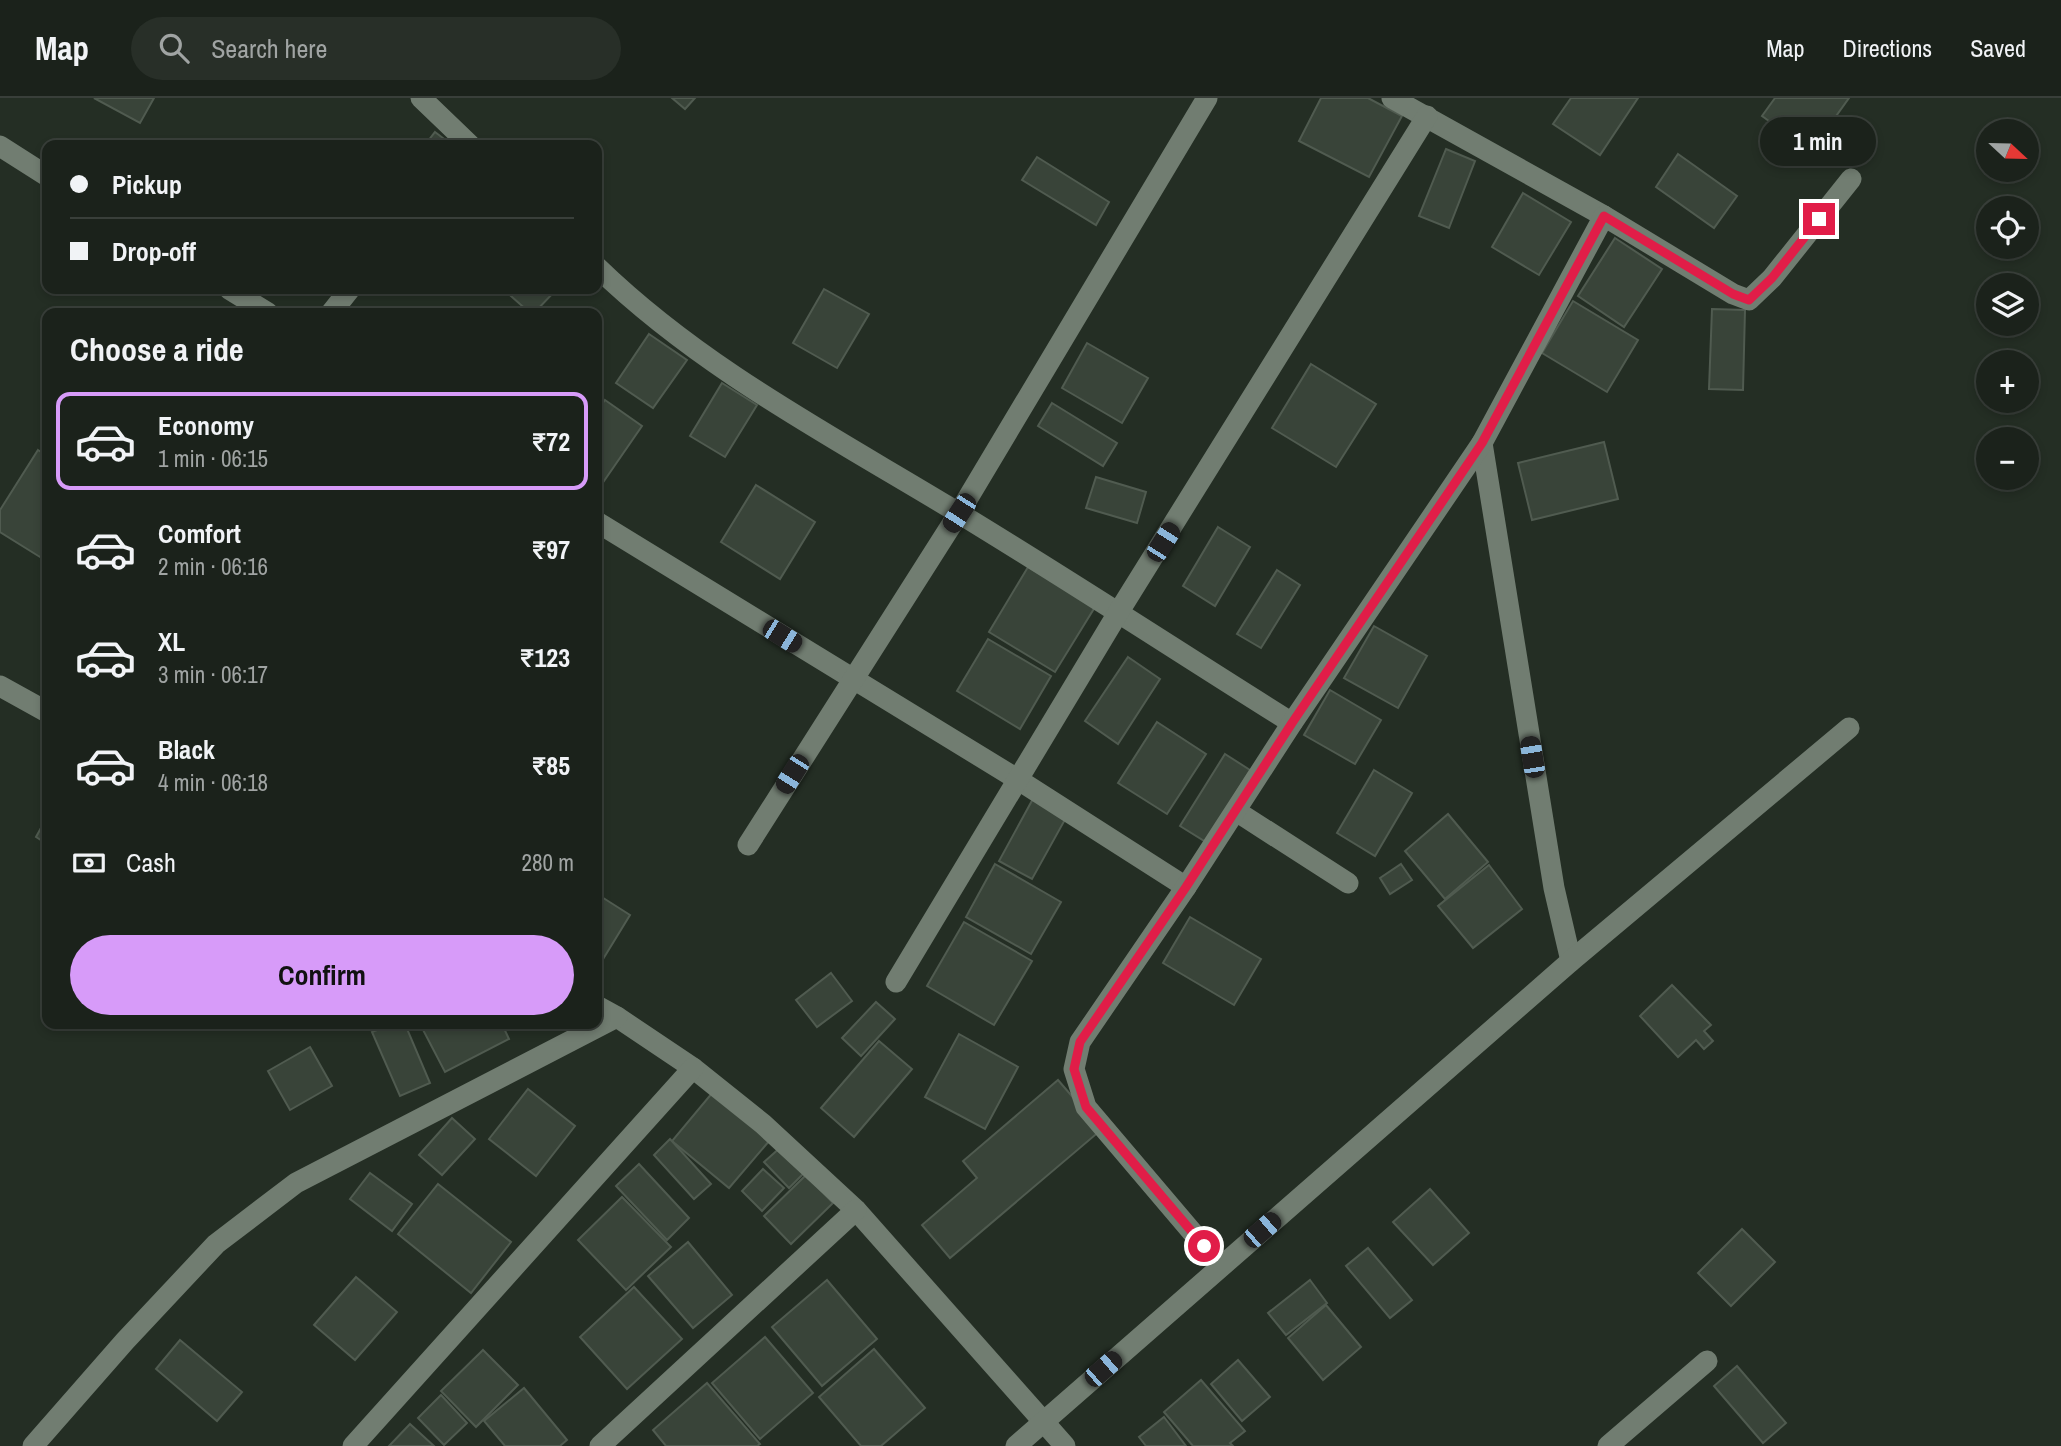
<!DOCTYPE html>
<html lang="en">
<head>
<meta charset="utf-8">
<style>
  body { margin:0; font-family:"Archivo Narrow",sans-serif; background:#282f28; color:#f1f3f6; height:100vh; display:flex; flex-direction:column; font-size:26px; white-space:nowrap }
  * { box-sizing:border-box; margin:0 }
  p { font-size:23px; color:#a0a4a3 }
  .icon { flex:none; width:38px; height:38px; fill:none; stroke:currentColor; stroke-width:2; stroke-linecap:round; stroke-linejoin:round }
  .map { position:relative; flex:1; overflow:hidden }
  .drawer { position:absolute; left:42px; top:210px; width:560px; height:721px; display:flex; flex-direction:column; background:#1b221b; border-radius:14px; box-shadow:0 4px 10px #0003,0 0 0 2px #393f3a }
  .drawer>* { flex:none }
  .banner { position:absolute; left:42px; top:42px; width:560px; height:154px; border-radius:14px; box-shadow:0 4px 10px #0003,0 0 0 2px #393f3a; display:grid; align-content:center; height:154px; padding:0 28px; background:#1b221b }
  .needle { width:46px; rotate:112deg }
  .controls { position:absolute; left:1976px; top:21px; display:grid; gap:14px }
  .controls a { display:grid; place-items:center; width:63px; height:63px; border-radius:50%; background:#1b221b; box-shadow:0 4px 10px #0003,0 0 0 2px #393f3a; font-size:35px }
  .end { position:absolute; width:32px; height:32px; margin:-16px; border:9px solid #e11d48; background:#fff; box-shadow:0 0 0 4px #fff }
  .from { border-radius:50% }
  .bubble { position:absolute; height:49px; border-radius:24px; background:#1b221b; box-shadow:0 4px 10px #0003,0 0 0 2px #393f3a; font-size:23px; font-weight:800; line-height:49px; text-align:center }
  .car { position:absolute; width:21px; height:42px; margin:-21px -10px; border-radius:9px; box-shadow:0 0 5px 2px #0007; background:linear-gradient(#222 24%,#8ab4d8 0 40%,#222 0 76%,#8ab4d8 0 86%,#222 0) }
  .banner b { display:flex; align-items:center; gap:24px; height:66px; font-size:26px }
  .banner b+b { border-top:2px solid #393f3a }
  .banner i { width:18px; height:18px; background:#f1f3f6 }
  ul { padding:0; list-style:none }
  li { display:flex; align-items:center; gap:21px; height:98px; margin:0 14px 10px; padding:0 14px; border:4px solid transparent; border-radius:14px }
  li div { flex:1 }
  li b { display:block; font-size:26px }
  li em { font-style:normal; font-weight:800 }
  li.on { border-color:#d79bf9 }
  li>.icon { width:63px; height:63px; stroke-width:1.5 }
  h2 { padding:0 28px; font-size:32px; line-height:84px }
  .pay { display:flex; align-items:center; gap:18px; height:77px; padding:0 28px; font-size:26px }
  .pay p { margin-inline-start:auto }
  .primary-button { display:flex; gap:14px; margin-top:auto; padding:14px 28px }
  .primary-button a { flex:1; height:80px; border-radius:42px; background:#d79bf9; color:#111; font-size:28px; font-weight:800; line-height:80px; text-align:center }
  header { display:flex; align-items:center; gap:42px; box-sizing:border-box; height:98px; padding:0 35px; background:#1b221b; border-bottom:2px solid #393f3a }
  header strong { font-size:33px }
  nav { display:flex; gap:38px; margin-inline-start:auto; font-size:24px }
  .search { width:490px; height:63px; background:#282f28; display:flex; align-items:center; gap:18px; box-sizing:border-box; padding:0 24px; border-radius:38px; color:#a0a4a3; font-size:26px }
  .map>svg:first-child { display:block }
  .building { fill:#394439; stroke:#505b50; stroke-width:2 }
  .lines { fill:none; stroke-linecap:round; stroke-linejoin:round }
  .minor { stroke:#717d71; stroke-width:21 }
  .route { stroke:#e11d48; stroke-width:9 }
</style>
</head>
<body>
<header>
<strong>Map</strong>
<div class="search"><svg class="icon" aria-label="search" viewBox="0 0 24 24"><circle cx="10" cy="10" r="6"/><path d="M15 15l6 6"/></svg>Search here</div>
<nav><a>Map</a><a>Directions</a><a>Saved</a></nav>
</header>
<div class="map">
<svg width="2061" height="1348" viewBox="0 0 2061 1348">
  <rect width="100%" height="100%" fill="#242e24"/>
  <g class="building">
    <path d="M94 0H154L140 25Z"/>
    <path d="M672 0H695L685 11Z"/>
    <path d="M1321 0H1368L1402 18 1369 79 1299 43Z"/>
    <path d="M1571 0H1638L1600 57 1553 26Z"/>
    <path d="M1775 0H1849L1811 53 1762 18Z"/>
    <path d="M435 34 452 47H425Z"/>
    <path d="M1446 51 1475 63 1449 130 1419 118Z"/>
    <path d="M1678 56 1737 98 1714 130 1656 89Z"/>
    <path d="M1037 59 1109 104 1096 127 1022 82Z"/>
    <path d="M1523 95 1571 124 1539 177 1492 149Z"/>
    <path d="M1615 140 1662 171 1624 229 1578 198Z"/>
    <path d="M503 191H557L534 215H530Z"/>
    <path d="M824 191 869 216 837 270 793 245Z"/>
    <path d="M1573 203 1638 242 1607 294 1542 255Z"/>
    <path d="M1712 211 1745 212 1743 292 1709 291Z"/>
    <path d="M649 236 687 262 653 310 616 285Z"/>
    <path d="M1087 245 1148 280 1122 325 1062 290Z"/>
    <path d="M1311 266 1376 306 1336 369 1272 330Z"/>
    <path d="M722 285 757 307 725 359 690 338Z"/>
    <path d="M605 302 642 328 604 383 597 377V313Z"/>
    <path d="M1052 305 1117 345 1103 368 1038 328Z"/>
    <path d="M1604 344 1618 401 1532 422 1518 365Z"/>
    <path d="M38 352 47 358V448L40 459 0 434V412Z"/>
    <path d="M1096 379 1146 394 1137 425 1086 410Z"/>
    <path d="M756 387 815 424 780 481 721 444Z"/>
    <path d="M1218 429 1250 449 1215 508 1183 488Z"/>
    <path d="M1028 469 1095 509 1055 574 989 534Z"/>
    <path d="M1277 472 1300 487 1261 550 1237 536Z"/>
    <path d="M1374 528 1427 558 1398 610 1344 580Z"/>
    <path d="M988 541 1051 578 1020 631 957 593Z"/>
    <path d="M1128 559 1160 581 1118 646 1085 623Z"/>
    <path d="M1330 592 1381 622 1355 666 1304 637Z"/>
    <path d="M1157 624 1206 656 1167 716 1118 685Z"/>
    <path d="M1225 656 1250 672 1206 744 1180 728Z"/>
    <path d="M1374 672 1412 695 1375 758 1337 735Z"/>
    <path d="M1034 699 1067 718 1032 781 999 763Z"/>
    <path d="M1448 716 1488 764 1445 801 1405 753Z"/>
    <path d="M47 719V746L36 739Z"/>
    <path d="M995 766 1061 804 1031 856 966 819Z"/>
    <path d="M1401 766 1412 782 1390 796 1380 780Z"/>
    <path d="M1489 767 1522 811 1473 850 1438 808Z"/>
    <path d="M597 796 630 817 597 871Z"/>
    <path d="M1190 819 1261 861 1234 907 1163 865Z"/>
    <path d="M964 824 1032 863 994 927 927 888Z"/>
    <path d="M831 875 852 903 817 929 796 902Z"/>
    <path d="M1672 887 1711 927 1704 933 1713 943 1704 951 1696 942 1678 959 1640 918Z"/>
    <path d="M876 904 895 921 861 958 842 940Z"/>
    <path d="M392 926H405L430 985 400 998 372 934Z"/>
    <path d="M420 926H502L509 941 445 974Z"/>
    <path d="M959 936 1018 969 985 1031 925 999Z"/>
    <path d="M879 943 912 971 854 1039 821 1010Z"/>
    <path d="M310 949 332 988 290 1012 268 973Z"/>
    <path d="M1058 982 1101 1032 950 1160 922 1127 977 1080 963 1063Z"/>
    <path d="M528 991 575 1028 536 1078 489 1041Z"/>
    <path d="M713 994 770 1042 729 1090 672 1043Z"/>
    <path d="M452 1020 475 1041 442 1077 419 1057Z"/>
    <path d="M670 1041 711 1086 694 1101 654 1057Z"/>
    <path d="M781 1049 805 1074 789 1090 764 1064Z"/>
    <path d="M639 1066 689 1120 667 1142 616 1088Z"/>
    <path d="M763 1071 784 1090 762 1113 742 1093Z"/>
    <path d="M370 1075 412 1106 392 1133 350 1101Z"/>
    <path d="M806 1077 833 1105 791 1146 764 1118Z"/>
    <path d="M438 1086 511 1144 471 1195 398 1136Z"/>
    <path d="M1430 1091 1469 1135 1433 1167 1393 1124Z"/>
    <path d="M622 1099 671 1149 626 1192 578 1142Z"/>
    <path d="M1742 1131 1775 1164 1731 1208 1698 1175Z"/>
    <path d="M688 1144 732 1197 693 1230 648 1178Z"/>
    <path d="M1368 1150 1412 1202 1390 1220 1346 1168Z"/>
    <path d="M356 1179 397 1214 355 1262 314 1227Z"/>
    <path d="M827 1182 877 1241 822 1288 772 1229Z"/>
    <path d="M1310 1182 1327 1205 1286 1237 1268 1215Z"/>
    <path d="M634 1189 682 1241 627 1291 580 1239Z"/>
    <path d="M1326 1207 1361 1249 1323 1282 1288 1240Z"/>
    <path d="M765 1239 813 1295 760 1341 712 1285Z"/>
    <path d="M180 1242 242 1294 217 1323 156 1271Z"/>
    <path d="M874 1251 925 1310 881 1348H861L819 1299Z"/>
    <path d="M483 1252 518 1287 476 1329 441 1293Z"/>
    <path d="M1238 1262 1270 1299 1242 1323 1211 1286Z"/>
    <path d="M1737 1268 1786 1325 1763 1345 1714 1288Z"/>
    <path d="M1201 1282 1245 1333 1230 1345 1233 1348H1193L1164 1314Z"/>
    <path d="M707 1285 760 1346 757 1348H666L653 1332Z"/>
    <path d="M524 1290 567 1342 560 1348H505L484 1323Z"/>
    <path d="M441 1297 467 1325 444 1347 418 1320Z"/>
    <path d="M1164 1319 1186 1348H1146L1139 1339Z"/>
    <path d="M410 1326 434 1348H389Z"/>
  </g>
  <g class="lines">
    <g class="minor">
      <path d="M421 0 470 47"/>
      <path d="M1392 0 1604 118 1733 196 1749 202 1772 180 1851 81"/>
      <path d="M0 48 47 78"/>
      <path d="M597 169C699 268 826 335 947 408 1063 478 1177 553 1292 625"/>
      <path d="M229 191 268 215"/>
      <path d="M331 215 350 191"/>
      <path d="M1482 345 1554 790 1571 863"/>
      <path d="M597 424 1017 681 1186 789"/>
      <path d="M0 588 47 614"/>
      <path d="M1236 713 1348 785"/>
      <path d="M748 747 959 415 1207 0"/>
      <path d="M896 884 1118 515 1427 18"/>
      <path d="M597 908 617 919 693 970 763 1026 856 1112 1065 1348"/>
      <path d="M1221 1168 1086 1009 1074 971 1080 944 1186 789 1292 625 1482 345 1604 118"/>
      <path d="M33 1348 125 1243 216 1146 296 1085 617 919"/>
      <path d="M353 1348 693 970"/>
      <path d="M600 1348 856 1112"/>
      <path d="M1016 1348 1571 863 1849 630"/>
      <path d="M1608 1348 1707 1263"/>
    </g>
  </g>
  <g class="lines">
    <path class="route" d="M1204 1148 1086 1009 1074 971 1080 944 1186 789 1292 625 1482 345 1604 118 1733 196 1749 202 1772 180 1819 121"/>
  </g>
</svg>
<div class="controls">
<a><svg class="needle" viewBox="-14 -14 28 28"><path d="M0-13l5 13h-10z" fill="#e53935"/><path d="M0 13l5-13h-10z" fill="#a0a4a3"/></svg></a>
<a><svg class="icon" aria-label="locate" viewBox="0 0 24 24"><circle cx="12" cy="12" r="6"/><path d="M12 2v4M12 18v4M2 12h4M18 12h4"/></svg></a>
<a><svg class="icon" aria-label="layers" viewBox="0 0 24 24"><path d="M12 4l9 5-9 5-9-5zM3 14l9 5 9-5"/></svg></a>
<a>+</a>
<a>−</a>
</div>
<i class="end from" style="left:1204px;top:1148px"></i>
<i class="end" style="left:1819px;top:121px"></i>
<div class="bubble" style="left:1760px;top:19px;width:116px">1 min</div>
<i class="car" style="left:959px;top:415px;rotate:213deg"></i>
<i class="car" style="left:1163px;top:444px;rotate:32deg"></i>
<i class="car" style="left:782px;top:538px;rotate:122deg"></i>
<i class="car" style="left:1532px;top:659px;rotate:351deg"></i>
<i class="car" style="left:792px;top:676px;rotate:212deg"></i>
<i class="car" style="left:1262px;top:1132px;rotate:49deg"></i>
<i class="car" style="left:1103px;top:1271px;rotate:49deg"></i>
<div class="banner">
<b><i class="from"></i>Pickup</b>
<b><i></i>Drop-off</b>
</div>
<section class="drawer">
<h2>Choose a ride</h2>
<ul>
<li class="on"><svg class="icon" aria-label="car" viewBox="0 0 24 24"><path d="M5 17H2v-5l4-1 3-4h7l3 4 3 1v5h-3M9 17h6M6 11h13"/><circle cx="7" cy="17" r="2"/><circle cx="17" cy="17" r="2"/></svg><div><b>Economy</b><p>1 min · 06:15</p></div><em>₹72</em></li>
<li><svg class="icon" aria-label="car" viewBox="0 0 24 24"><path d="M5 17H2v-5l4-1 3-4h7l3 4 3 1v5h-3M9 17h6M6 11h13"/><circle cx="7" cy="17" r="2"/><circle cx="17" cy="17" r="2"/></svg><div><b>Comfort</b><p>2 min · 06:16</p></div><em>₹97</em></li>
<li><svg class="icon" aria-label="car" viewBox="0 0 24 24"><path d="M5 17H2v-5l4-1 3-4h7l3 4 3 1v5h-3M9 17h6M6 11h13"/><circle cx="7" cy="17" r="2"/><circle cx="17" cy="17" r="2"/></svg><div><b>XL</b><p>3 min · 06:17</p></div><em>₹123</em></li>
<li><svg class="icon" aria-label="car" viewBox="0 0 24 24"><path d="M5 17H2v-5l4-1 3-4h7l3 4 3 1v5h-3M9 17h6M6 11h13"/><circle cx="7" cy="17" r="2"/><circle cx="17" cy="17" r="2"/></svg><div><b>Black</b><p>4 min · 06:18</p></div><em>₹85</em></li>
</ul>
<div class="pay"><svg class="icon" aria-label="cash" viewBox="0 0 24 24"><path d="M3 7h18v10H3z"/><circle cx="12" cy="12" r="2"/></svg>Cash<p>280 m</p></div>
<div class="primary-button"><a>Confirm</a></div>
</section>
</div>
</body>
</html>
